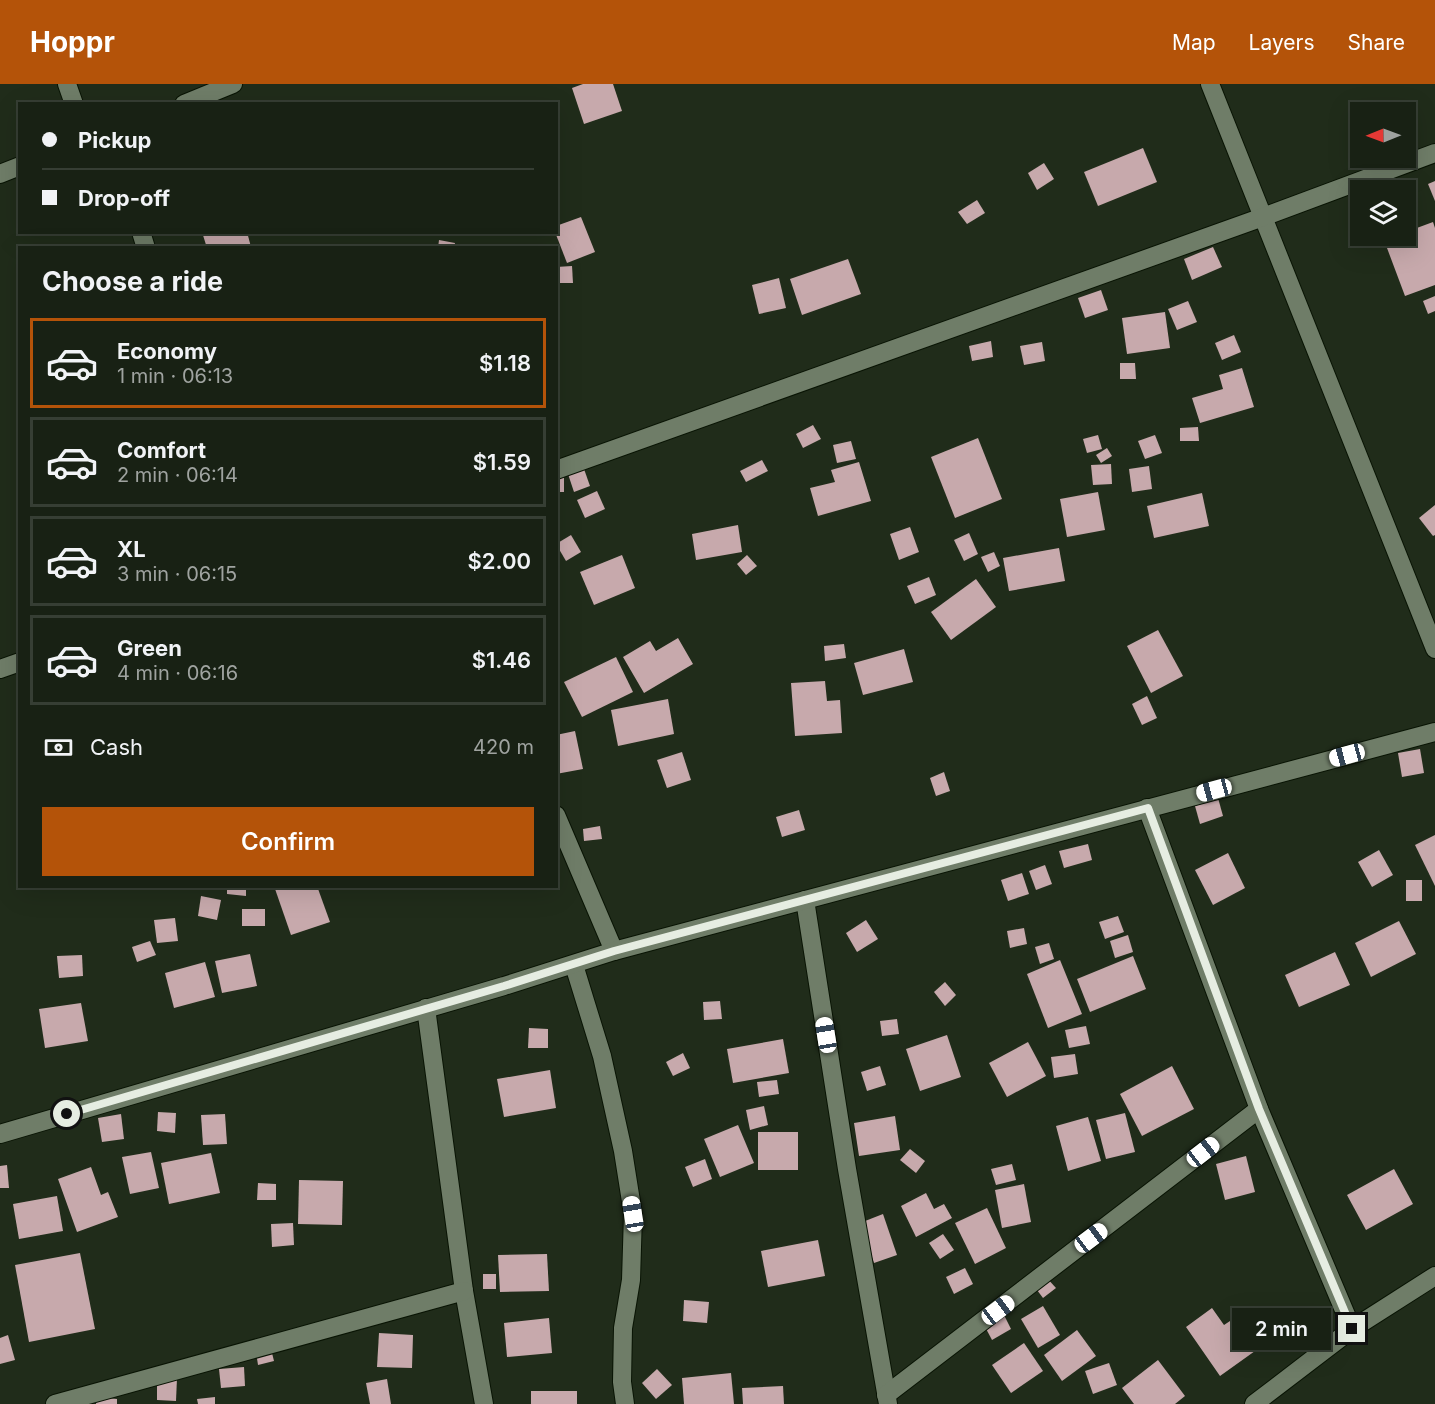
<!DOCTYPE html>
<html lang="en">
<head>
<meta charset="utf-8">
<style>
  body { margin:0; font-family:Inter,sans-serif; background:#252e22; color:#f1f3f6; height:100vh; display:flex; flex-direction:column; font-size:22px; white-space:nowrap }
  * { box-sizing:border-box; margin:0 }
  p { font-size:20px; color:#9fa3a0 }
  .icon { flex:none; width:33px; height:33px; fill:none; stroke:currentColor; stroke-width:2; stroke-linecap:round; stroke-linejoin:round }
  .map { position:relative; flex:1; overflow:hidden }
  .side { position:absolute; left:18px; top:162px; width:540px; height:642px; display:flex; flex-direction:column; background:#182114; border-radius:0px; box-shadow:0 6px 24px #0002,0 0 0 2px #363e34 }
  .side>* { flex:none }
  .guide { position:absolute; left:18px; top:18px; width:540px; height:132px; border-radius:0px; box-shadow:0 6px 24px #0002,0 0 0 2px #363e34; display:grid; align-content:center; height:132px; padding:0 24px; background:#182114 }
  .needle { width:39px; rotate:269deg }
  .buttons { position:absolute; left:1350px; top:18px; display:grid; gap:12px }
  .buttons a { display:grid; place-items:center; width:66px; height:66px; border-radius:0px; background:#182114; box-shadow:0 6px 24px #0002,0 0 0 2px #363e34; font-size:30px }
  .end { position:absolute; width:27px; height:27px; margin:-14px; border:8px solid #e6ede2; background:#111; box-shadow:0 0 0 3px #111 }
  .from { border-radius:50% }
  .bubble { position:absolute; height:42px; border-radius:0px; background:#182114; box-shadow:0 6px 24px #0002,0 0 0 2px #363e34; font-size:20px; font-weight:600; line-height:42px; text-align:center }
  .car { position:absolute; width:18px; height:36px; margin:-18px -9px; border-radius:8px; box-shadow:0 0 4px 2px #0007; background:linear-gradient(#fff 24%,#345 0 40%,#fff 0 76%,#345 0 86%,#fff 0) }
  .guide b { display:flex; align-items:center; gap:21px; height:57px; font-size:22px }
  .guide b+b { border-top:2px solid #363e34 }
  .guide i { width:15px; height:15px; background:#f1f3f6 }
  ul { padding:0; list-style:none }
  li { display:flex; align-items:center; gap:18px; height:90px; margin:0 12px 9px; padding:0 12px; border:3px solid #363e34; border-radius:0px }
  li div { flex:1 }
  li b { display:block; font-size:22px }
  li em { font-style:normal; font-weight:600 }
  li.active { border-color:#b45309 }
  li>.icon { width:54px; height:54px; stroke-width:1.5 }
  h2 { padding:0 24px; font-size:27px; line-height:72px }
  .pay { display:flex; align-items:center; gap:15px; height:66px; padding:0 24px; font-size:22px }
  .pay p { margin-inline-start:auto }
  .button { display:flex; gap:12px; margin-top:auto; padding:12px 24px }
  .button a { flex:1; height:69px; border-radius:0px; background:#b45309; color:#fff; font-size:24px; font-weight:600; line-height:69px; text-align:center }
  header { display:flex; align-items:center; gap:36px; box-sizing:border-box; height:84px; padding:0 30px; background:#b45309; color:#fff }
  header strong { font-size:28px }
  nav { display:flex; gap:33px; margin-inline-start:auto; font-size:21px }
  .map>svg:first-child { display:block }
  .building { fill:#c7a9ac }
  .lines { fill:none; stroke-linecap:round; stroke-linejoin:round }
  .minor-casing { stroke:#091404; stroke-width:20 }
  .minor { stroke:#6f7d68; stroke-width:18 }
  .route { stroke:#e6ede2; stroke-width:8 }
</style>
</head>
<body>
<header>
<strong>Hoppr</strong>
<nav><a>Map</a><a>Layers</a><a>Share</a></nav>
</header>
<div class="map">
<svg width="1435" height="1320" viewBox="0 0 1435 1320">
  <rect width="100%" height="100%" fill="#202c1a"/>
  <g class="building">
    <path d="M583 0H613L622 27 584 40 572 4Z"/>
    <path d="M1143 64 1157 98 1098 122 1084 88Z"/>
    <path d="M1044 79 1054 95 1037 106 1028 89Z"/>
    <path d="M1435 97V117L1428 100Z"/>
    <path d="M977 116 985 129 967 140 958 128Z"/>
    <path d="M581 133 595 168 567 179 555 148 556 142Z"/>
    <path d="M1433 138 1435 144V201L1405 212 1384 156 1395 152H1406V148Z"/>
    <path d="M202 148H247L251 163 207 164Z"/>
    <path d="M439 156 455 159 454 164H438Z"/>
    <path d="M1213 163 1222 183 1192 196 1184 175Z"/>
    <path d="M848 175 861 210 802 231 790 195Z"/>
    <path d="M572 182 573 199H556V183Z"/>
    <path d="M779 194 786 224 759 230 752 201Z"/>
    <path d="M1101 206 1108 226 1085 234 1078 214Z"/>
    <path d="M1435 212V227L1428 230 1423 217Z"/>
    <path d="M1188 217 1197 238 1177 246 1168 225Z"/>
    <path d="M1165 228 1170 264 1127 270 1122 234Z"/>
    <path d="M1234 251 1241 268 1222 276 1215 259Z"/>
    <path d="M991 257 993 273 972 277 969 262Z"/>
    <path d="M1042 258 1045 277 1024 281 1020 262Z"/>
    <path d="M1120 279H1135L1136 295H1120Z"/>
    <path d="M1242 284 1254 323 1200 339 1192 314 1223 305 1219 291Z"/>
    <path d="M813 341 821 355 803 364 796 350Z"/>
    <path d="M1198 343 1199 357H1180V344Z"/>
    <path d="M1098 351 1102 365 1087 369 1083 355Z"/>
    <path d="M1155 351 1162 369 1145 375 1138 357Z"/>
    <path d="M978 354 1002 415 955 434 931 373Z"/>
    <path d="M851 357 856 375 837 379 833 361Z"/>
    <path d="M1107 364 1112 372 1101 379 1096 371Z"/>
    <path d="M762 376 768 387 746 398 740 387Z"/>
    <path d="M859 378 871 417 818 432 810 404 835 398 831 386Z"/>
    <path d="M1111 380 1112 400 1093 401 1091 381Z"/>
    <path d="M1149 382 1152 405 1132 408 1129 385Z"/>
    <path d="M584 385 590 402 574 408 568 390Z"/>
    <rect x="556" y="393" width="8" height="15"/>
    <path d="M597 407 605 425 585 434 577 416Z"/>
    <path d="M1098 408 1105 446 1067 453 1060 415Z"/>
    <path d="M1202 409 1209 442 1154 454 1147 422Z"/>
    <path d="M1435 421V451L1433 452 1419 434Z"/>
    <path d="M738 441 742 468 696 476 692 450Z"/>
    <path d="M910 443 919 468 899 476 890 450Z"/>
    <path d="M969 449 978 470 964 477 954 456Z"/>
    <path d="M571 451 581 468 566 477 556 460Z"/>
    <path d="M1059 464 1065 497 1009 507 1003 474Z"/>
    <path d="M994 468 1000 482 988 488 981 473Z"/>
    <path d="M622 471 635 504 594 521 580 488Z"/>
    <path d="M747 471 757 482 746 491 737 480Z"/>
    <path d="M929 493 936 511 915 520 907 502Z"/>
    <path d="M976 495 996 523 951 556 931 528Z"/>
    <path d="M1158 546 1183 592 1151 609 1127 562Z"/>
    <path d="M678 554 693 580 644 609 623 573 650 557 656 567Z"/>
    <path d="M844 560 846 574 825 577 824 562Z"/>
    <path d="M904 565 913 598 863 611 854 579Z"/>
    <path d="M616 573 633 608 582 633 564 598Z"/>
    <path d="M825 597 827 617 840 616 842 649 795 652 791 599Z"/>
    <path d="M1147 612 1157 634 1142 641 1132 620Z"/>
    <path d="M668 615 674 650 618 662 611 626Z"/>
    <path d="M575 647 583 685 556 690V651Z"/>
    <path d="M1420 665 1424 689 1402 693 1398 669Z"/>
    <path d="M682 668 691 696 667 704 657 676Z"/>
    <path d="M944 688 950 707 936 712 930 694Z"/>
    <path d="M1218 714 1223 732 1200 740 1195 722Z"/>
    <path d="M799 726 805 746 782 753 776 733Z"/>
    <path d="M600 742 602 755 584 757 583 745Z"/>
    <path d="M1435 751V802L1415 761Z"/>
    <path d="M1088 760 1092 776 1064 784 1059 767Z"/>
    <path d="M1379 766 1393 791 1372 803 1358 778Z"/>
    <path d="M1228 769 1245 804 1213 821 1195 786Z"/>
    <path d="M1045 781 1052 800 1036 806 1029 787Z"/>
    <path d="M1022 789 1029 810 1008 817 1001 796Z"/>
    <rect x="1406" y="796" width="16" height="21"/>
    <path d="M227 802H246V812L227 810Z"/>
    <path d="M274 802H317L330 838 291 851Z"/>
    <path d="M201 812 221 816 217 836 198 832Z"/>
    <rect x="242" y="825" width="23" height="17"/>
    <path d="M1118 832 1124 848 1105 855 1099 838Z"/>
    <path d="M175 834 178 857 157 859 154 836Z"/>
    <path d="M866 836 878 855 857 868 846 849Z"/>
    <path d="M1399 837 1416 870 1371 893 1355 859Z"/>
    <path d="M1024 844 1027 860 1010 864 1007 847Z"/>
    <path d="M1128 851 1133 868 1115 874 1110 857Z"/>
    <path d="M150 857 156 871 137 878 132 863Z"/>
    <path d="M1049 859 1054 875 1040 880 1035 863Z"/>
    <path d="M1335 868 1350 901 1299 923 1285 891Z"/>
    <path d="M250 870 257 902 222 909 215 877Z"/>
    <path d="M82 871 83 892 59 894 57 872Z"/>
    <path d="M1133 872 1146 905 1090 928 1077 895Z"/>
    <path d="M1060 876 1082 930 1048 944 1027 890Z"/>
    <path d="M205 878 215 913 174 924 165 889Z"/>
    <path d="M945 898 956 911 945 922 934 908Z"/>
    <path d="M720 917 722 935 704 936 703 918Z"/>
    <path d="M81 919 88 957 45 964 39 925Z"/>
    <path d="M897 935 899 950 882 952 880 937Z"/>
    <path d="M1086 942 1090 960 1069 964 1065 946Z"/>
    <path d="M529 944 548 945V964H528Z"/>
    <path d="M947 951 961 993 920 1007 906 965Z"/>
    <path d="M783 955 789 989 733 999 727 965Z"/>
    <path d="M1028 958 1046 992 1007 1013 989 979Z"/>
    <path d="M683 969 690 984 673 992 666 978Z"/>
    <path d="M1075 970 1078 990 1054 994 1051 973Z"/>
    <path d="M880 982 886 1001 867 1007 861 988Z"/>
    <path d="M1172 982 1194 1025 1142 1052 1120 1010Z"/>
    <path d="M550 986 556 1024 504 1033 497 995Z"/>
    <path d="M777 996 779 1010 759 1013 757 998Z"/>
    <path d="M764 1022 768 1041 750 1046 746 1026Z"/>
    <path d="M158 1028 176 1029 175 1049 157 1047Z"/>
    <path d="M1125 1029 1135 1068 1106 1075 1096 1036Z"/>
    <path d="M121 1030 124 1055 102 1058 98 1034Z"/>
    <path d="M225 1030 227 1060 203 1061 201 1031Z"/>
    <path d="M895 1032 900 1066 859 1072 854 1039Z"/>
    <path d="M1088 1033 1101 1077 1068 1087 1056 1042Z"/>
    <path d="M738 1041 754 1079 720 1093 704 1055Z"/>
    <rect x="758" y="1048" width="40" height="38"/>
    <path d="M910 1065 925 1077 916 1089 900 1076Z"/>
    <path d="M151 1068 159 1104 130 1110 122 1073Z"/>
    <path d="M211 1069 220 1109 169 1120 161 1079Z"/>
    <path d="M1246 1072 1255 1108 1225 1116 1216 1080Z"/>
    <path d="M705 1075 712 1095 693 1103 685 1083Z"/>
    <path d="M1012 1080 1016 1096 996 1101 991 1085Z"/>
    <path d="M7 1081 9 1104H0V1082Z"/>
    <path d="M91 1083 101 1111 108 1108 118 1133 77 1148 58 1095Z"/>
    <path d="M1394 1085 1413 1120 1366 1146 1347 1111Z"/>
    <path d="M299 1096 343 1097 342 1141 298 1140Z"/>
    <path d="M258 1099 276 1100V1116H257Z"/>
    <path d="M1024 1100 1031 1138 1002 1144 995 1106Z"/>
    <path d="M926 1109 934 1125 944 1120 952 1134 916 1153 901 1122Z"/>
    <path d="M57 1112 63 1147 19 1155 13 1120Z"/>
    <path d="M987 1124 1006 1164 975 1180 955 1139Z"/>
    <path d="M883 1130 897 1171 874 1179 860 1139Z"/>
    <path d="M293 1139 294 1161 272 1163 271 1140Z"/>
    <path d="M943 1150 954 1166 940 1175 929 1159Z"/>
    <path d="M818 1156 825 1192 768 1203 761 1167Z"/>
    <path d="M80 1169 95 1245 29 1258 15 1181Z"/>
    <path d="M547 1170 549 1207 500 1208 498 1171Z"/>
    <path d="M965 1184 973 1200 954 1210 946 1193Z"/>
    <rect x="483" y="1190" width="13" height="15"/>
    <path d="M1046 1193 1056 1204 1043 1214 1034 1202Z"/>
    <path d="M684 1216 709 1218 707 1239 683 1237Z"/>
    <path d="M1043 1222 1060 1251 1038 1264 1021 1235Z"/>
    <path d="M1212 1224 1224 1241 1239 1231 1262 1262 1220 1292 1186 1243Z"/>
    <path d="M1003 1229 1011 1245 992 1256 983 1239Z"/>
    <path d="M549 1234 552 1269 507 1273 504 1239Z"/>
    <path d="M1077 1246 1096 1272 1062 1297 1044 1271Z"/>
    <path d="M379 1249 413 1251 412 1284 377 1283Z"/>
    <path d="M8 1251 15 1276 0 1280V1254Z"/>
    <path d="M1024 1259 1043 1287 1011 1309 992 1281Z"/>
    <path d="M271 1265 274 1277 258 1281 256 1268Z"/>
    <path d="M1158 1276 1185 1312 1175 1320H1134L1122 1304Z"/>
    <path d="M1109 1279 1117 1301 1093 1310 1085 1287Z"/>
    <path d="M244 1283 245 1302 221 1304 219 1285Z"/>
    <path d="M657 1285 672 1301 656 1315 642 1299Z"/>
    <path d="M731 1289 734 1320H684L682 1294Z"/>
    <path d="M157 1294H177L176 1317 157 1316Z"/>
    <path d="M387 1295 391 1320H370L366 1299Z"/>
    <path d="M783 1302 784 1320H743L742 1304Z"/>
    <rect x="531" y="1307" width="46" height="13"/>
    <path d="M97 1313 117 1315V1320H96Z"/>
    <path d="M215 1313V1320H198L197 1315Z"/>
  </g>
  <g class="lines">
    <defs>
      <g id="minor">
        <path d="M67 0 74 20"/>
        <path d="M1210 0 1435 565"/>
        <path d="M184 20 233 0"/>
        <path d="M0 90 20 82"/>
        <path d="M141 148 146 164"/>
        <path d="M556 386 1263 133 1435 69"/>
        <path d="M0 585 20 578"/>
        <path d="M1147 724 1259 1025 1352 1245"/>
        <path d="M556 731 614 867"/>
        <path d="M805 816 847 1085 888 1320"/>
        <path d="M574 881 602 972 623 1067 633 1130 631 1196 623 1244 622 1298 625 1320"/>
        <path d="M426 924 464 1207 484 1320"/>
        <path d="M0 1050 504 902 614 867 1435 648"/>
        <path d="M886 1311 1259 1025"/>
        <path d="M55 1320 464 1207"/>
        <path d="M1254 1320 1352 1245 1435 1192"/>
      </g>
    </defs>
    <use href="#minor" class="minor-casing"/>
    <use href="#minor" class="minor"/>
  </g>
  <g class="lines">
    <path class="route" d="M67 1030 504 902 614 867 1148 724 1259 1025 1352 1245"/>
  </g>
</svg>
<div class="buttons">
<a><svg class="needle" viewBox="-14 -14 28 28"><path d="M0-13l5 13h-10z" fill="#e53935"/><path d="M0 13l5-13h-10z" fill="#9fa3a0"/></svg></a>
<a><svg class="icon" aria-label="layers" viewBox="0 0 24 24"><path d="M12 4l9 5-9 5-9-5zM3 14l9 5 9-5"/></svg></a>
</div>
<i class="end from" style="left:67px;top:1030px"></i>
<i class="end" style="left:1352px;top:1245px"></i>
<div class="bubble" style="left:1232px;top:1224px;width:99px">2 min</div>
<i class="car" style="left:1347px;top:671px;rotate:255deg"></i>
<i class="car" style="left:1214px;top:706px;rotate:255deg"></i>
<i class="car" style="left:826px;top:951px;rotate:351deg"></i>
<i class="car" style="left:1203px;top:1068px;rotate:52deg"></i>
<i class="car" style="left:633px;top:1130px;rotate:351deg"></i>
<i class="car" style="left:1091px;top:1154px;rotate:53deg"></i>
<i class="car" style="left:998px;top:1226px;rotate:53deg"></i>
<div class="guide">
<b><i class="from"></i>Pickup</b>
<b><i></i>Drop-off</b>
</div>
<section class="side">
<h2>Choose a ride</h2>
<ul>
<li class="active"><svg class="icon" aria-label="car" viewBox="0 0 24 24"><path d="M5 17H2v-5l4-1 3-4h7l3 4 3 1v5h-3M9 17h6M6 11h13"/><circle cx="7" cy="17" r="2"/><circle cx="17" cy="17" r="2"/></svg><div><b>Economy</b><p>1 min · 06:13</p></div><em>$1.18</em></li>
<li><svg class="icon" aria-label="car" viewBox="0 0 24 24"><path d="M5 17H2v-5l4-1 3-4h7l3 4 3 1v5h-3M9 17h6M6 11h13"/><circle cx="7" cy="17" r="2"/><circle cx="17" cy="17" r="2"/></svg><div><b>Comfort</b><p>2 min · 06:14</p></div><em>$1.59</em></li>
<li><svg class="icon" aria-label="car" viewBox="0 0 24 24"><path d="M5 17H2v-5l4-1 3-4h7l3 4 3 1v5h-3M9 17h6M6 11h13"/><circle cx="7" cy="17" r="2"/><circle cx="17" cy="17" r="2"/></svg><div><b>XL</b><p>3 min · 06:15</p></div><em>$2.00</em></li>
<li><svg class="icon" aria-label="car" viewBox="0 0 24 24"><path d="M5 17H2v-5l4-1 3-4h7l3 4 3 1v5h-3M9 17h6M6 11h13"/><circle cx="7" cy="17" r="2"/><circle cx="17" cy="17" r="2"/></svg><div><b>Green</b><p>4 min · 06:16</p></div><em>$1.46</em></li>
</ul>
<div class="pay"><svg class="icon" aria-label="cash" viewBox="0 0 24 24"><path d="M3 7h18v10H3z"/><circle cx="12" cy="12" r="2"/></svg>Cash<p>420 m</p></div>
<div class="button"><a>Confirm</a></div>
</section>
</div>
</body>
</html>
